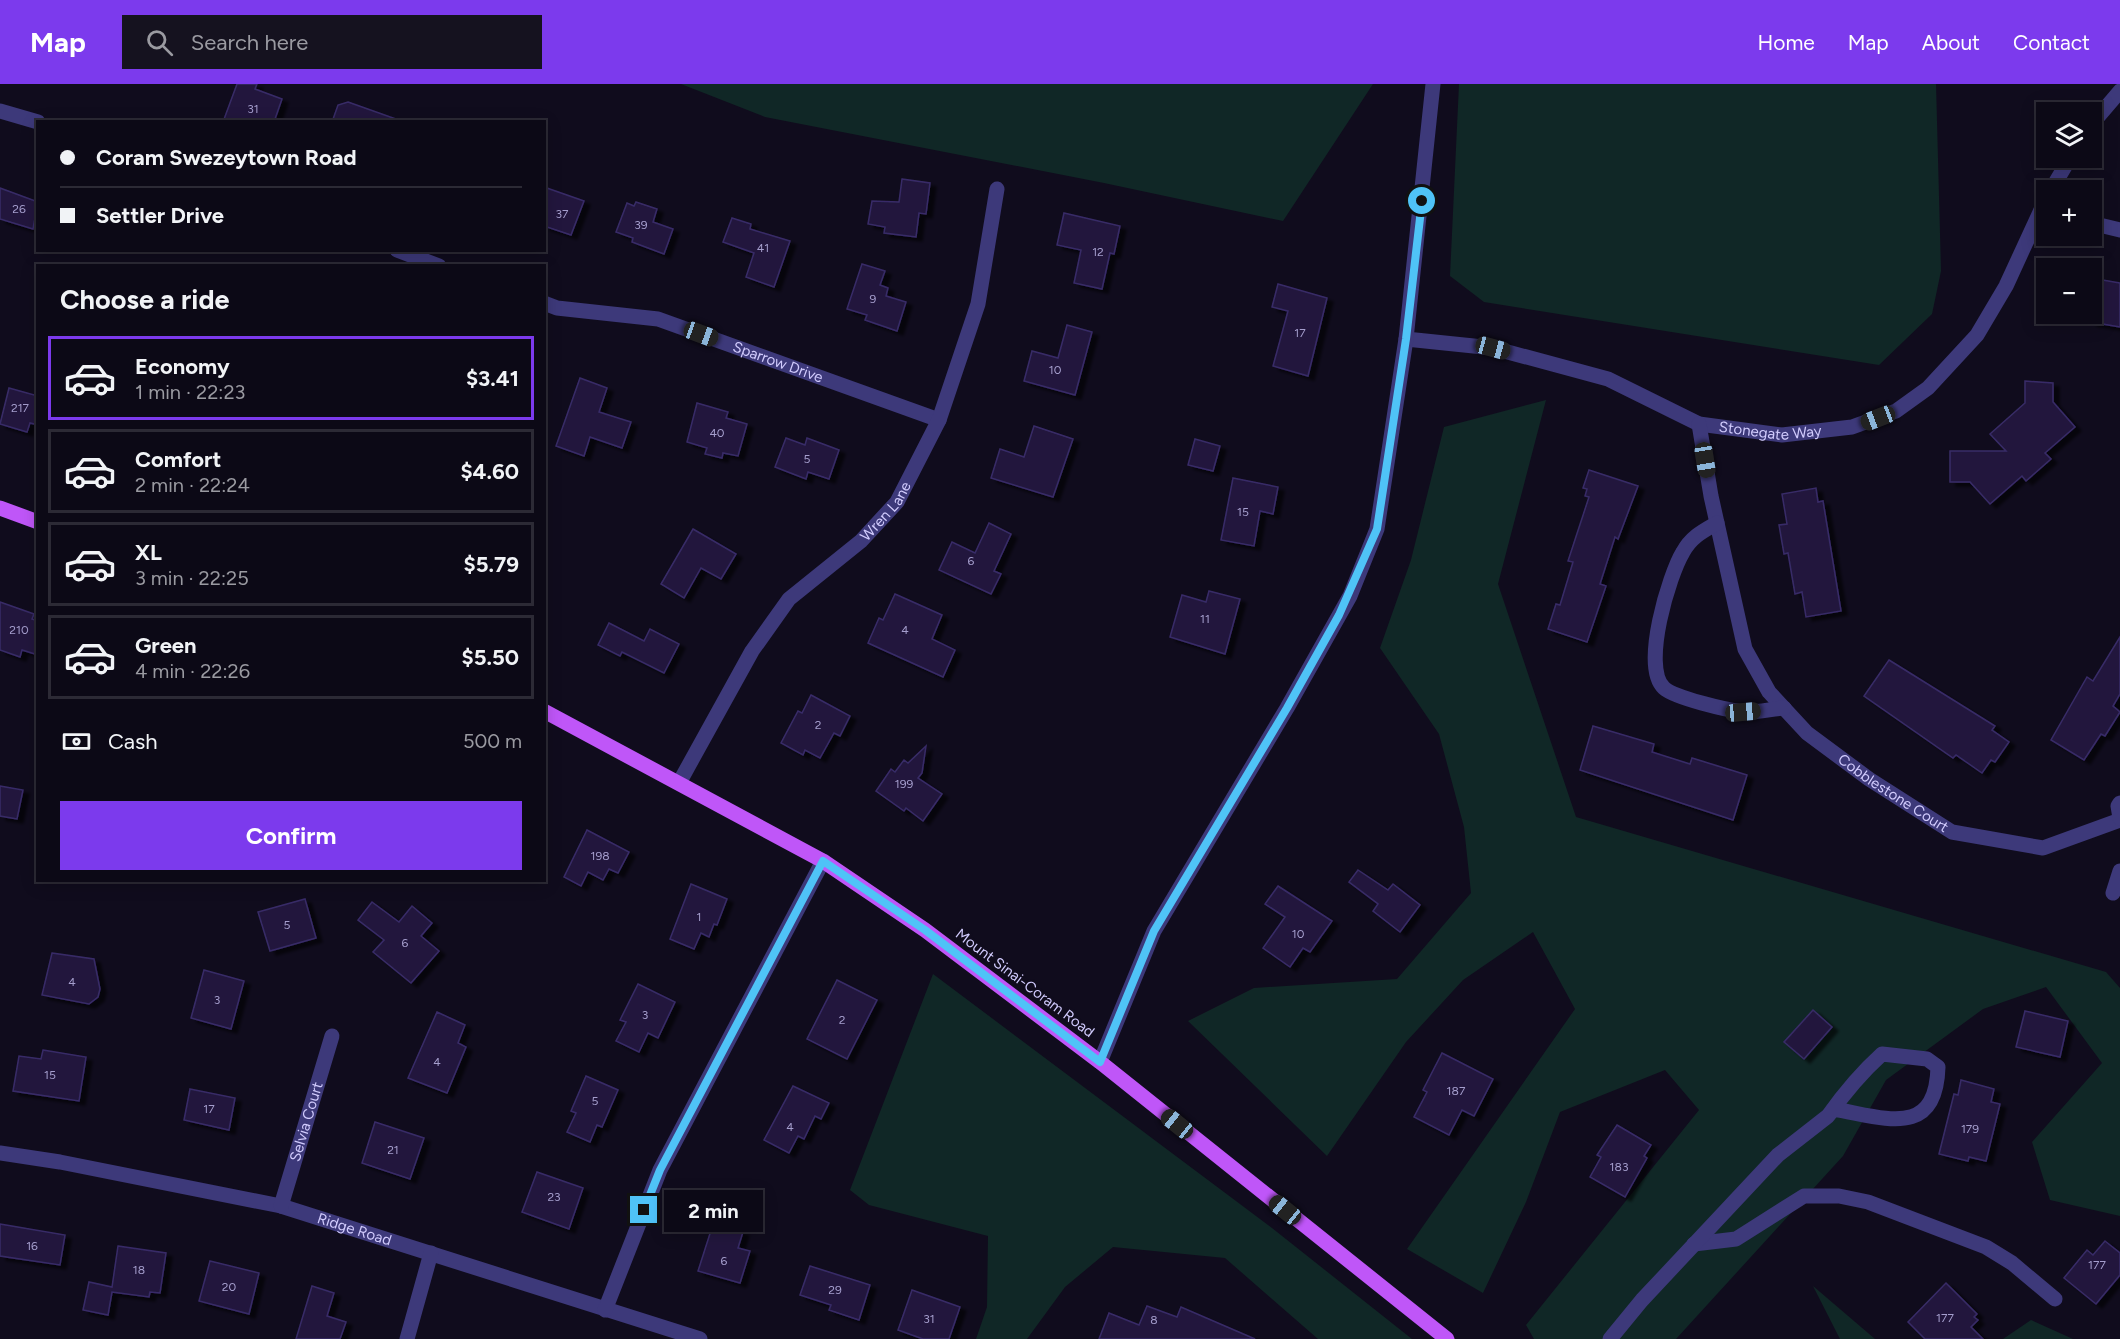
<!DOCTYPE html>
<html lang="en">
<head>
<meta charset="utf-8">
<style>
  body { margin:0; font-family:Figtree,sans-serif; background:#15121f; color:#f1f3f6; height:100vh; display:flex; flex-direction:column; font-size:22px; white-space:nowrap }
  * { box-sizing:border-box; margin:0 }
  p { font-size:20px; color:#9a9aa1 }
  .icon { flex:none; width:33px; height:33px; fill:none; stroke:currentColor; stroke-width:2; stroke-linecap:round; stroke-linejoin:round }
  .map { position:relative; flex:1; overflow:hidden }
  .sheet { position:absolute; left:36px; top:180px; width:510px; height:618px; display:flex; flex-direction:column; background:#0c0916; border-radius:0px; box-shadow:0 3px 15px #0003,0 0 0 2px #2c2a35 }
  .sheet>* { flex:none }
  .hud { position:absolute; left:36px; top:36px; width:510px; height:132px; border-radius:0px; box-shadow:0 3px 15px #0003,0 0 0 2px #2c2a35; display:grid; align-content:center; height:132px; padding:0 24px; background:#0c0916 }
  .fabs { position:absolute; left:2036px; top:18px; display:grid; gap:12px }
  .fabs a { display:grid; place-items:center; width:66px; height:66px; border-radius:0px; background:#0c0916; box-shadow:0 3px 15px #0003,0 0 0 2px #2c2a35; font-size:30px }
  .end { position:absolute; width:27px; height:27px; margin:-14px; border:8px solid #4fc3f7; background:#111; box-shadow:0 0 0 3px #111 }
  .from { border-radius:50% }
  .bubble { position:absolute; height:42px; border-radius:0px; background:#0c0916; box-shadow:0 3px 15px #0003,0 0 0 2px #2c2a35; font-size:20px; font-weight:700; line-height:42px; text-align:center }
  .car { position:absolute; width:18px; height:36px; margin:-18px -9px; border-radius:8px; box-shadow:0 0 4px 2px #0007; background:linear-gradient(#222 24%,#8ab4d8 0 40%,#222 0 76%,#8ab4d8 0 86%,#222 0) }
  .hud b { display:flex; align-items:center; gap:21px; height:57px; font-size:22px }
  .hud b+b { border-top:2px solid #2c2a35 }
  .hud i { width:15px; height:15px; background:#f1f3f6 }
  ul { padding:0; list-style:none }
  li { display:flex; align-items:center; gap:18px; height:84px; margin:0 12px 9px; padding:0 12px; border:3px solid #2c2a35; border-radius:0px }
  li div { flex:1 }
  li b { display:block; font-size:22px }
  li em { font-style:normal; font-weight:700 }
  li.active { border-color:#7c3aed }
  li>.icon { width:54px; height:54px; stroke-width:1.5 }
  h2 { padding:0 24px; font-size:27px; line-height:72px }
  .pay { display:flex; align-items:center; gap:15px; height:66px; padding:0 24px; font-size:22px }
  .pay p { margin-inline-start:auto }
  .primary-button { display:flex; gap:12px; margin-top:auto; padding:12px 24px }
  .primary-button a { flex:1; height:69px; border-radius:0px; background:#7c3aed; color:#fff; font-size:24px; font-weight:700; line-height:69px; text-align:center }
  header { display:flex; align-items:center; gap:36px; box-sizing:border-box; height:84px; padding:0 30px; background:#7c3aed; color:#fff }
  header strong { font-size:28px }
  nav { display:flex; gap:33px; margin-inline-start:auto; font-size:21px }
  .search { width:420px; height:54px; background:#15121f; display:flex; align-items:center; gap:15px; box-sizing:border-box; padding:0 21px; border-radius:0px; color:#9a9aa1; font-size:22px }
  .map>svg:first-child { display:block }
  .green { fill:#102726 }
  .building { fill:#21193d; stroke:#392c68; stroke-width:1.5; filter:url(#shadow) }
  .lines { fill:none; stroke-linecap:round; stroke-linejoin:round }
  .minor { stroke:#3d397a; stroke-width:15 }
  .major { stroke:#bf56f8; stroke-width:15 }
  .route { stroke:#4fc3f7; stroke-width:8 }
  .labels { text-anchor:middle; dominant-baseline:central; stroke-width:5; stroke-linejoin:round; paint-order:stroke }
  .number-label { font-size:12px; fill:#a59ecd }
  .street-label { font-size:15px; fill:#d1cbfd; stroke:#100c1d }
</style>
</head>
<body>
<header>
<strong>Map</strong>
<div class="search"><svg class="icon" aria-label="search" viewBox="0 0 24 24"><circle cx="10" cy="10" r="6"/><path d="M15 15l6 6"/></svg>Search here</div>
<nav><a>Home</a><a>Map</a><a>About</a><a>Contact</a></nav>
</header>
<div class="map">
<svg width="2120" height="1255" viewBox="0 0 2120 1255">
  <defs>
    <filter id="shadow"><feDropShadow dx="6" dy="4" stdDeviation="1.5" flood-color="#0009"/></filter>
  </defs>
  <rect width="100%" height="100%" fill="#100c1d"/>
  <g class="green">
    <path d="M681 0H1373L1283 137 1104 99 765 33Z"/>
    <path d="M1459 0H1936L1941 187 1932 230 1879 281 1484 218 1450 192Z"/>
    <path d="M1546 316 1498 500 1576 733 2106 888 2120 904V1132L2050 1116 2032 1058 2102 979 2046 903 1983 925 1886 996 1843 1072 1676 1255H1534L1526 1241 1699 1026 1665 986 1560 1028 1526 1118 1483 1209 1407 1165 1575 925 1533 848 1463 896 1406 958 1327 1072 1188 937 1254 904 1397 895 1471 809 1464 743 1439 650 1380 564 1411 476 1444 343Z"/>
    <path d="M933 890 1272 1144 1412 1255H1318L1225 1174 1113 1163 1065 1203 1027 1255H976L987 1223 988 1152 869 1121 850 1106Z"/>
    <path d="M1813 1202 1875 1255H1840Z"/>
    <path d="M2031 1236 2073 1255H2003Z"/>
  </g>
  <g class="building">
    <path d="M237 0H257L255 5 282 15 274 38H223Z"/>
    <path d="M348 18 396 35V38H332L338 21Z"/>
    <path d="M902 95 930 99 926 130 919 129 916 153 884 149 885 143 868 140 872 117 899 118Z"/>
    <path d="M544 103 584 117 571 151 544 142Z"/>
    <path d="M0 104 38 118 33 145 0 135Z"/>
    <path d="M636 118 657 125 653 138 673 145 664 170 632 158 633 154 616 148 627 119 634 122Z"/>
    <path d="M1064 129 1120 142 1114 170 1110 169 1102 205 1074 199 1081 166 1057 161Z"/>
    <path d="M732 134 751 140 750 145 790 157 774 203 746 193 754 169 723 158Z"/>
    <path d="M862 180 885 187 880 201 888 204 886 212 906 218 897 247 865 236 867 231 847 225Z"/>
    <path d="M2091 194 2120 199V243L2091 238Z"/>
    <path d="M1278 200 1327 214 1308 292 1273 282 1288 227 1272 223Z"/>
    <path d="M1067 241 1092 248 1075 311 1024 297 1032 267 1058 274Z"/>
    <path d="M580 294 607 304 599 328 631 338 622 364 590 353 584 372 556 362Z"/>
    <path d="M2025 297 2053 299V318L2075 343 2045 369 2051 375 2026 397 2022 392 1990 420 1970 398H1950V367H2006L1990 350 2025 319Z"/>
    <path d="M9 304 38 312V341L30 339 27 348 0 340Z"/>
    <path d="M697 319 728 328 726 334 747 340 738 372 723 369 722 374 705 370 707 364 687 358Z"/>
    <path d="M1034 342 1073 355 1053 413 991 394 1000 365 1024 373Z"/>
    <path d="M786 354 805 361 807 354 839 366 829 395 808 388 806 395 775 383Z"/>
    <path d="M1195 355 1220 362 1213 387 1188 381Z"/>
    <path d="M1589 386 1638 402 1618 455 1615 453 1600 500 1606 502 1587 558 1548 545 1556 520 1560 521 1573 478 1568 477 1589 413 1585 412 1587 405 1583 404Z"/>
    <path d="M1233 394 1278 403 1273 430 1260 427 1254 462 1221 456Z"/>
    <path d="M1816 404 1818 418 1823 417 1841 527 1806 533 1802 508 1795 510 1788 469 1784 470 1779 441 1787 440 1782 410Z"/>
    <path d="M989 439 1011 450 994 487 1001 490 991 510 939 486 952 458 975 469Z"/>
    <path d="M693 445 736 470 721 495 701 484 684 514 661 500Z"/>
    <path d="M1209 507 1240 515 1225 570 1170 553 1182 511 1206 518Z"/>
    <path d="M895 510 942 531 932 555 955 566 943 593 868 559 879 534 883 536Z"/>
    <path d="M0 518 34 530 32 535 38 537V571L22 566 20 573 0 566Z"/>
    <path d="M609 539 644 557 650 545 679 560 664 589 622 568 620 572 598 561Z"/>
    <path d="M2120 553V610L2113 622 2120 628 2105 652 2101 650 2084 676 2051 656 2087 593 2093 597Z"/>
    <path d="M1889 576 1995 642 1992 646 2009 658 1995 678 1991 676 1982 689 1956 671 1953 674 1864 612Z"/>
    <path d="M811 611 850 632 840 652 834 649 820 674 805 666 803 671 781 659 798 627 802 629Z"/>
    <path d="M1593 642 1654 660 1652 668 1690 680 1692 674 1747 691 1733 736 1580 686Z"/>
    <path d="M926 662 922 689 918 694 942 710 923 737 906 724 904 727 876 707 891 685 895 688 904 676 908 679Z"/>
    <path d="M0 702 23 706 17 735 0 732Z"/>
    <path d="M587 746 629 768 618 789 609 785 603 796 588 788 581 802 564 793Z"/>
    <path d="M1358 786 1388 806 1393 800 1420 821 1400 848 1373 827 1378 820 1349 798Z"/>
    <path d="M691 800 727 815 717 841 714 840 709 853 701 849 694 865 670 855Z"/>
    <path d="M1278 802 1332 837 1310 868 1303 864 1290 883 1263 864 1285 833 1265 820Z"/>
    <path d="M305 815 316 854 270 867 258 828Z"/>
    <path d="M372 818 399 838 412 822 432 839 421 852 439 867 411 899 373 868 384 856 358 836Z"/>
    <path d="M52 869 94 875 100 905 98 913 89 920 42 911Z"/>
    <path d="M204 886 244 897 231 945 191 934Z"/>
    <path d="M837 896 877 916 847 975 807 955Z"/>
    <path d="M638 900 675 918 658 954 648 949 639 968 616 957 626 938 620 936Z"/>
    <path d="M1813 926 1832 943 1804 975 1784 958Z"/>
    <path d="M2025 927 2068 937 2060 973 2016 963Z"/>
    <path d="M437 928 465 941 458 959 466 963 447 1009 408 994Z"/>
    <path d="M43 966 86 973 79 1017 13 1007 19 972 41 975Z"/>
    <path d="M1442 969 1493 995 1474 1032 1462 1026 1449 1051 1414 1033 1427 1008 1423 1006Z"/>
    <path d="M586 992 618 1006 602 1043 597 1041 590 1058 567 1048 576 1029 571 1027Z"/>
    <path d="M1961 996 1994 1005 1991 1018 2000 1020 1986 1077 1969 1073 1968 1077 1939 1070 1954 1010 1958 1011Z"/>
    <path d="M793 1002 829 1019 821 1035 815 1032 804 1055 798 1052 789 1069 764 1056Z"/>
    <path d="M190 1005 235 1014 229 1046 184 1036Z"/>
    <path d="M375 1038 424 1054 410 1095 362 1079Z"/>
    <path d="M1617 1041 1651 1061 1644 1072 1647 1074 1625 1113 1590 1093 1601 1073 1597 1071Z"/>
    <path d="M537 1088 583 1104 569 1145 522 1128Z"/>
    <path d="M714 1137 743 1148 738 1164 750 1167 740 1199 698 1187Z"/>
    <path d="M0 1140 65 1151 60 1181 0 1172Z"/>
    <path d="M2105 1157 2120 1169V1191L2096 1220 2064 1194 2087 1166 2093 1171Z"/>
    <path d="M118 1162 166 1169 160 1209 150 1208 149 1213 112 1208 108 1231 83 1226 89 1198 112 1203Z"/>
    <path d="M210 1177 259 1189 249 1230 199 1217Z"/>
    <path d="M810 1182 870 1201 859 1236 829 1226 831 1221 800 1211Z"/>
    <path d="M1946 1199 1977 1230 1974 1233 1978 1236 1971 1243 1983 1255H1925L1908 1238Z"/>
    <path d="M312 1202 334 1209 327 1232 346 1238 340 1255H296Z"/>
    <path d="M912 1206 960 1223 949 1255H923L898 1246Z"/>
    <path d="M1147 1222 1177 1233 1181 1223 1255 1255H1099L1109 1229 1139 1241Z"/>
  </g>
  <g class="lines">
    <g class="minor">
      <path d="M0 27 38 38"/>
      <path d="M2091 41 2120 7"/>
      <path d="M2051 106 2070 74"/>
      <path d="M2091 139 2120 146"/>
      <path d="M397 166 439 182"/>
      <path id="s1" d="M544 219 557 224 658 235 939 336"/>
      <path id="s2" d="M1406 255 1493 264 1608 295 1699 340 1782 351 1852 343 1896 327 1928 304 1977 251 2006 202 2046 115"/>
      <path id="s3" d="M1699 340 1711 412 1745 565 1769 608 1807 649 1869 695 1952 748 2043 764 2120 736"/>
      <path d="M1717 439C1703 447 1691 453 1683 468 1669 491 1641 583 1664 604 1675 614 1727 626 1743 628 1756 629 1771 625 1784 624"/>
      <path id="s4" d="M679 699 752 567 789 515 861 457 897 418 939 336 978 220 997 105"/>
      <path d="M2120 719 2118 722 2120 734"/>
      <path d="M2113 809 2120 787"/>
      <path d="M1100 978 1154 847 1287 624 1350 512 1377 445 1406 255 1433 0"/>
      <path id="s5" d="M0 1069 60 1078 281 1122 700 1255"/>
      <path id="s6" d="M281 1122 332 952"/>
      <path d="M1694 1160 1736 1155 1804 1112H1839L1868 1118 1986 1163 2012 1179 2055 1215"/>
      <path d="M605 1226 660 1086 823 777"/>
      <path d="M407 1255 431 1169"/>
      <path d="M1610 1255 1642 1216 1778 1071 1828 1032C1845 1008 1861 989 1882 970L1927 975 1938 983C1936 1056 1883 1033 1833 1025"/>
    </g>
    <g class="major">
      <path d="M0 424 38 438"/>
      <path d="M544 627 823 777 925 846 1100 978 1447 1255"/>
    </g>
  </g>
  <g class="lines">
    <path class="route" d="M644 1126 660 1086 823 777 925 846 1100 978 1154 847 1287 624 1339 531 1377 445 1406 255 1422 117"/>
  </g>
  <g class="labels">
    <g class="number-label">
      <text x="253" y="25">31</text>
      <text x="19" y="125">26</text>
      <text x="562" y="130">37</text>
      <text x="641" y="141">39</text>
      <text x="763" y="164">41</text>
      <text x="1098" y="168">12</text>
      <text x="873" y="215">9</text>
      <text x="1300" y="249">17</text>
      <text x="1055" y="286">10</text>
      <text x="20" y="324">217</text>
      <text x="717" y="349">40</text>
      <text x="807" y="375">5</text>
      <text x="1243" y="428">15</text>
      <text x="971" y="477">6</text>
      <text x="1205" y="535">11</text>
      <text x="19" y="546">210</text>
      <text x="905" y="546">4</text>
      <text x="818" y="641">2</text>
      <text x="904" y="700">199</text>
      <text x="600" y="772">198</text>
      <text x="699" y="833">1</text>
      <text x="287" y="841">5</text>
      <text x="1298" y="850">10</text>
      <text x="405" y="859">6</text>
      <text x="72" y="898">4</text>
      <text x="217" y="916">3</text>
      <text x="645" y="931">3</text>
      <text x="842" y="936">2</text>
      <text x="437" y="978">4</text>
      <text x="50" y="991">15</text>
      <text x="1456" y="1007">187</text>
      <text x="595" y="1017">5</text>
      <text x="209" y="1025">17</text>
      <text x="790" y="1043">4</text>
      <text x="1970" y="1045">179</text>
      <text x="393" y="1066">21</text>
      <text x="1619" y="1083">183</text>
      <text x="554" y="1113">23</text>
      <text x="32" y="1162">16</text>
      <text x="724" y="1177">6</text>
      <text x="2097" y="1181">177</text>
      <text x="139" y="1186">18</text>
      <text x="229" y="1203">20</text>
      <text x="835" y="1206">29</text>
      <text x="1945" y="1234">177</text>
      <text x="929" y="1235">31</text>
      <text x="1154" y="1236">8</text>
    </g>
    <g class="street-label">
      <text stroke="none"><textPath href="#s1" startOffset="243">Sparrow Drive</textPath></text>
      <text stroke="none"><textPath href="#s2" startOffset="380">Stonegate Way</textPath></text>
      <text stroke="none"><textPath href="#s4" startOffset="346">Wren Lane</textPath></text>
      <text stroke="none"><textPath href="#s3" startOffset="440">Cobblestone Court</textPath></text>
      <text transform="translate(1025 899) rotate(37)">Mount Sinai-Coram Road</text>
      <text stroke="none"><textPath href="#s6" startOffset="88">Selvia Court</textPath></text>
      <text stroke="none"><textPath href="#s5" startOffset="363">Ridge Road</textPath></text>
    </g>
  </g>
</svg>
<div class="fabs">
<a><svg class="icon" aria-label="layers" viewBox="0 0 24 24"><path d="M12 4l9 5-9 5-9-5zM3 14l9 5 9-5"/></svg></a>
<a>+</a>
<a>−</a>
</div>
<i class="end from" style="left:1422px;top:117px"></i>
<i class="end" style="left:644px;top:1126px"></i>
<div class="bubble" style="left:664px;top:1106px;width:99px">2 min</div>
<i class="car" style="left:701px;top:250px;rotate:110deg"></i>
<i class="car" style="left:1493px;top:264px;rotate:105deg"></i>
<i class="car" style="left:1878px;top:334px;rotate:249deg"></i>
<i class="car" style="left:1705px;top:376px;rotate:171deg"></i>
<i class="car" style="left:1743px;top:628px;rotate:85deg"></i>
<i class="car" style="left:1177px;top:1040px;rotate:309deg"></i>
<i class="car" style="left:1285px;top:1126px;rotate:309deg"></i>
<div class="hud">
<b><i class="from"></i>Coram Swezeytown Road</b>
<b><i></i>Settler Drive</b>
</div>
<section class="sheet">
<h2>Choose a ride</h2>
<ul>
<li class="active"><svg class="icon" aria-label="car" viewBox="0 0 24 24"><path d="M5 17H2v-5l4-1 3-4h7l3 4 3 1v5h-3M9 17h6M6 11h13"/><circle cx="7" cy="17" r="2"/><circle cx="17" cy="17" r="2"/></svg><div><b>Economy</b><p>1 min · 22:23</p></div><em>$3.41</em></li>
<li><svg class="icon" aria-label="car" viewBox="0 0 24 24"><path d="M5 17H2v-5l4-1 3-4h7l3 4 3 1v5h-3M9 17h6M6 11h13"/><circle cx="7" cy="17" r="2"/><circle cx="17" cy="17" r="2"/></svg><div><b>Comfort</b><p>2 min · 22:24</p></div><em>$4.60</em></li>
<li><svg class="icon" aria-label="car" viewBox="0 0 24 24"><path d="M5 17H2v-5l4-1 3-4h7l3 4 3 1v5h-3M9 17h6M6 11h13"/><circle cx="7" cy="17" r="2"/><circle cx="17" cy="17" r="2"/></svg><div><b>XL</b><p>3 min · 22:25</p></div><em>$5.79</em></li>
<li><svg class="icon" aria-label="car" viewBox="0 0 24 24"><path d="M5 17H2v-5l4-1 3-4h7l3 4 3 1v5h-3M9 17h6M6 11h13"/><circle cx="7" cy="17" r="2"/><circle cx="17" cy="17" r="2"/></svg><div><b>Green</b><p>4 min · 22:26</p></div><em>$5.50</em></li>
</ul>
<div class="pay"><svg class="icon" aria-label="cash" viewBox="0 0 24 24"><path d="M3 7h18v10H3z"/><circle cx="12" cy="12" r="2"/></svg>Cash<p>500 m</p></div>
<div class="primary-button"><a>Confirm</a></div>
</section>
</div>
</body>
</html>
